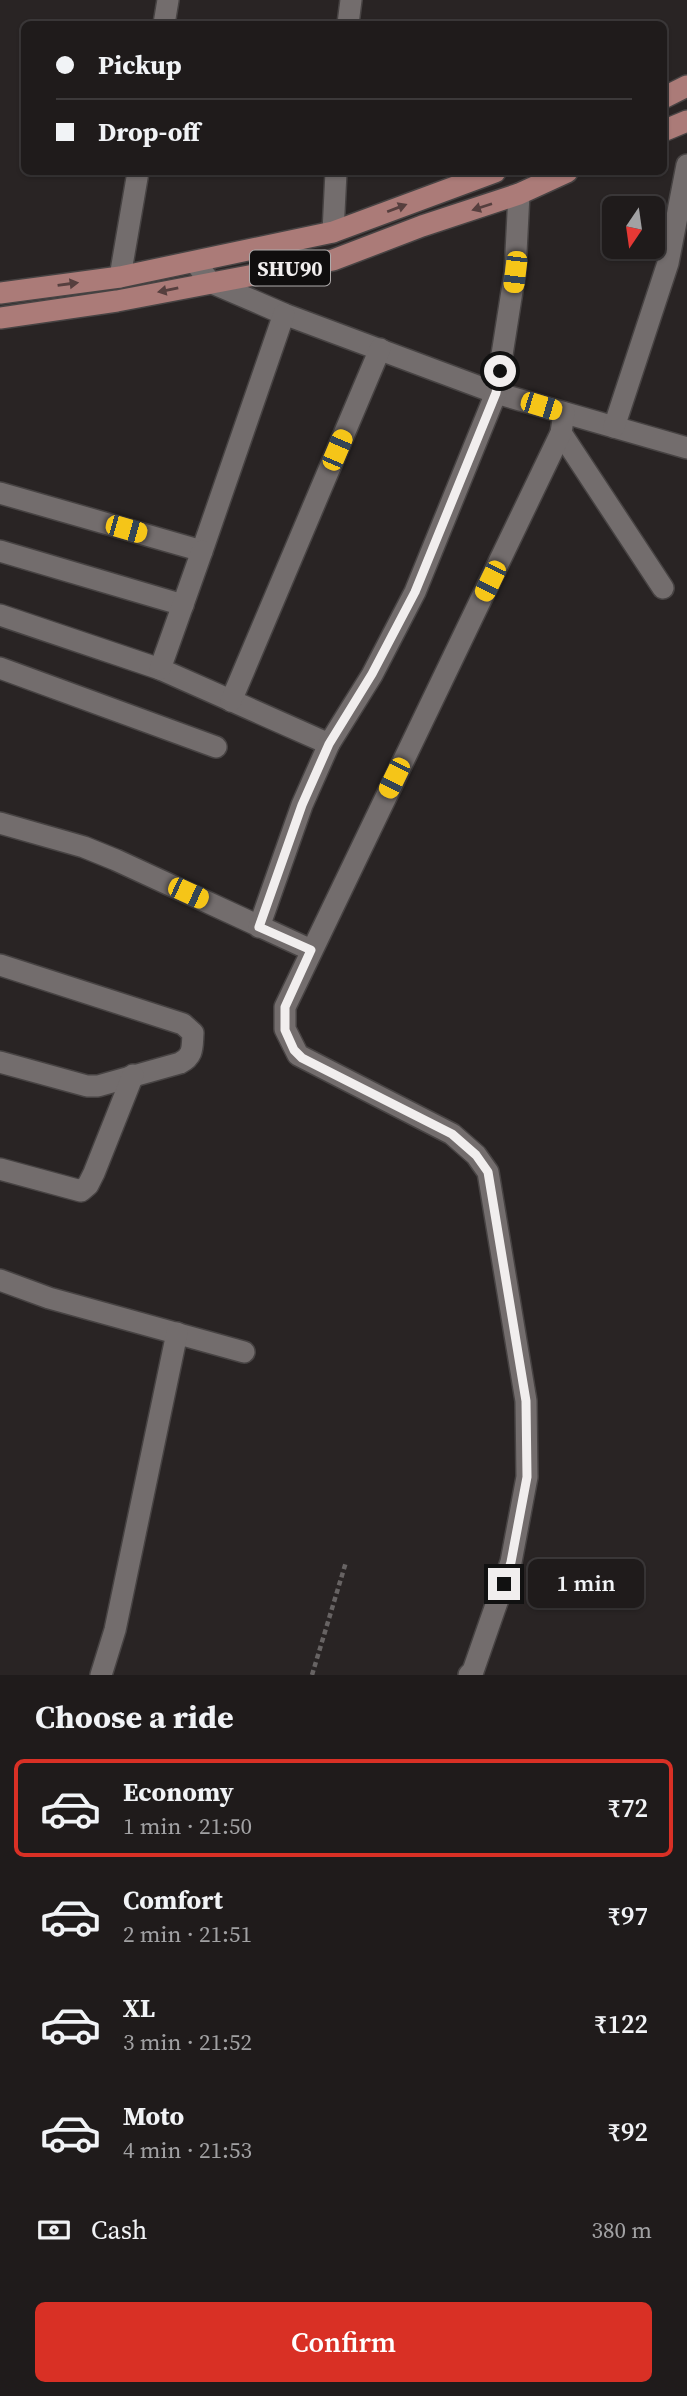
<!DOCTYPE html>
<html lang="en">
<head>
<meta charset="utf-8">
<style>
  body { margin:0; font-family:"Source Serif 4",serif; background:#2c2828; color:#f1f3f6; height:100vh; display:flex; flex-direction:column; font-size:26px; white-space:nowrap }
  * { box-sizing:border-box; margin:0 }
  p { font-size:23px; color:#a1a1a3 }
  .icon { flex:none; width:38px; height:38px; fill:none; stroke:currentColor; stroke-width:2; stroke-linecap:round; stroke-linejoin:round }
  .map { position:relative; height:1675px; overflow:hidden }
  .details { display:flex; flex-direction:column; background:#1f1b1b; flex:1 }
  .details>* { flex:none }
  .hud { position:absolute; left:21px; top:21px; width:646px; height:154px; border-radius:10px; box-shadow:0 2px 5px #0004,0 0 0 2px #3c393a; display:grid; align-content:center; height:154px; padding:0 35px; background:#1f1b1b }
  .needle { width:46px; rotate:193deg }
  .controls { position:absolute; left:602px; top:196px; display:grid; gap:14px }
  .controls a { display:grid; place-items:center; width:63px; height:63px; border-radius:10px; background:#1f1b1b; box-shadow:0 2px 5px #0004,0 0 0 2px #3c393a; font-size:35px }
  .end { position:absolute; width:32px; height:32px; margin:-16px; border:9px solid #f1eeee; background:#111; box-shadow:0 0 0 4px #111 }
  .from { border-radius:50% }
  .bubble { position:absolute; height:49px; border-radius:10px; background:#1f1b1b; box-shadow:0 2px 5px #0004,0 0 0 2px #3c393a; font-size:23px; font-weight:600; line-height:49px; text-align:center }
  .car { position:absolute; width:21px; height:42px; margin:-21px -10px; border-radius:9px; box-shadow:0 0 5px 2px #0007; background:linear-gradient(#f5c518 24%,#345 0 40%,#f5c518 0 76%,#345 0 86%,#f5c518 0) }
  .hud b { display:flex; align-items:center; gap:24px; height:66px; font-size:26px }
  .hud b+b { border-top:2px solid #3c393a }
  .hud i { width:18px; height:18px; background:#f1f3f6 }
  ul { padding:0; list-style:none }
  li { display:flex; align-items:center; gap:21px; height:98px; margin:0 14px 10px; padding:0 21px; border:4px solid transparent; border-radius:10px }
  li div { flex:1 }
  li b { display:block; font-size:26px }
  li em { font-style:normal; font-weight:600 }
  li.selected { border-color:#d93025 }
  li>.icon { width:63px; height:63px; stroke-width:1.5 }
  h2 { padding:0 35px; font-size:32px; line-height:84px }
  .pay { display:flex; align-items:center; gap:18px; height:77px; padding:0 35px; font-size:26px }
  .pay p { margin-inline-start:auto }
  .button { display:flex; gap:14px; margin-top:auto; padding:14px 35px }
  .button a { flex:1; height:80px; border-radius:10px; background:#d93025; color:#fff; font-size:28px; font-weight:600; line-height:80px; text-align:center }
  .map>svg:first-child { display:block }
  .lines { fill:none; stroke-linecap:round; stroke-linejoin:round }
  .minor-casing { stroke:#474343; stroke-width:24 }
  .major-casing { stroke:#474343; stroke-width:24 }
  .path { stroke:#676363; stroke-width:4.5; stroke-dasharray:5 3.5; stroke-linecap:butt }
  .minor { stroke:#736d6d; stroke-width:21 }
  .major { stroke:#ab7b78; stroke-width:21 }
  .oneway { fill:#563f3e }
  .route { stroke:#f1eeee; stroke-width:9 }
  .labels { text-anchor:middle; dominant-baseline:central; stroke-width:7; stroke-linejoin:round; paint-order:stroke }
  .shield { fill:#100e0e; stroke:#aeabab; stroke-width:2 }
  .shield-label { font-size:21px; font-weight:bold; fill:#f1eeee }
</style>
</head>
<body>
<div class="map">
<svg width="687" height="1675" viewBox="0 0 687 1675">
  <rect width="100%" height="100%" fill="#292424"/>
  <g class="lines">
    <defs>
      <g id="minor">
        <path d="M164 24 168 0"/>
        <path d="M348 24 351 0"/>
        <path d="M333 232 336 172"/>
        <path d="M195 262 210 282 284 314 496 393 687 448"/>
        <path d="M120 277 138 172"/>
        <path d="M614 427 668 263 687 165"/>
        <path d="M561 433 663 588"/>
        <path d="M0 493 202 551 284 314"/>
        <path d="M0 551 183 605"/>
        <path d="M0 615 160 669 329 744 372 675 415 592 496 393 515 272 519 194"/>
        <path d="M0 668 216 747"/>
        <path d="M160 669 202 551"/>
        <path d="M231 701 380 349"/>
        <path d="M0 823 84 847 116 860 311 950"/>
        <path d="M259 927 302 805 329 744"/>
        <path d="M0 965 183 1024 193 1033C192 1047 194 1056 180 1063L98 1086H87L0 1062"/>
        <path d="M0 1169 81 1191 88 1185 94 1173 133 1075"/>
        <path d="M0 1280 49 1298 244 1352"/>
        <path d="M101 1675 115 1630 177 1333"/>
        <path d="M469 1675 473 1671 511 1562 527 1477 526 1401 488 1172 476 1155 452 1134 298 1055 285 1029V1007L561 433 564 413"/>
      </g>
      <g id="major">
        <path d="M663 98 687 86"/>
        <path d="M663 131 687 121"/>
        <path d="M0 293 120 277 333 232 495 172"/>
        <path d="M0 318 117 301 333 260 422 226 519 194 567 172"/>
      </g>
    </defs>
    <use href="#minor" class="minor-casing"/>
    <use href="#major" class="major-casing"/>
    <path class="path" d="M312 1675 346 1562"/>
    <use href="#minor" class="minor"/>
    <use href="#major" class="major"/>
  </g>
  <defs><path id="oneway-solid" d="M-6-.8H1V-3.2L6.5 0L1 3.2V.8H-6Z" transform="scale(1.75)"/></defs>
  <g class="oneway">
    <use href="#oneway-solid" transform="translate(482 207) rotate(162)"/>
    <use href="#oneway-solid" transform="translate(397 208) rotate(-21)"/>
    <use href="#oneway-solid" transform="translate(68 284) rotate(-8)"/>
    <use href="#oneway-solid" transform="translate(168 290) rotate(168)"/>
  </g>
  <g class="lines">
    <path class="route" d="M500 371 496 393 415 592 372 674 329 744 302 805 259 927 311 950 285 1007V1030L294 1050 302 1058 452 1134 476 1155 488 1172 526 1401 527 1477 511 1562 504 1584"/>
  </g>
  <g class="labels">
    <rect class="shield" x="250" y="250.5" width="80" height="35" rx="5"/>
    <g class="shield-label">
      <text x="290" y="268">SHU90</text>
    </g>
  </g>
</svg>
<div class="controls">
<a><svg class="needle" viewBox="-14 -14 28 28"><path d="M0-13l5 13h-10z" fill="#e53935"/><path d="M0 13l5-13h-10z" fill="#a1a1a3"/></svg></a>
</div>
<i class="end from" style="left:500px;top:371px"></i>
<i class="end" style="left:504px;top:1584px"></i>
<div class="bubble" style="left:528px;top:1559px;width:116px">1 min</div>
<i class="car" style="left:515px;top:272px;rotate:187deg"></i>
<i class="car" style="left:541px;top:406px;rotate:107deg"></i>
<i class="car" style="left:337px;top:450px;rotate:23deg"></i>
<i class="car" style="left:126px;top:529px;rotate:106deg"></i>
<i class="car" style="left:490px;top:581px;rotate:206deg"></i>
<i class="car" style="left:394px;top:778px;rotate:206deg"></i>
<i class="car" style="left:188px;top:893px;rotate:115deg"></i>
<div class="hud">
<b><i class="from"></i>Pickup</b>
<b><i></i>Drop-off</b>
</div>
</div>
<section class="details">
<h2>Choose a ride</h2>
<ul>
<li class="selected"><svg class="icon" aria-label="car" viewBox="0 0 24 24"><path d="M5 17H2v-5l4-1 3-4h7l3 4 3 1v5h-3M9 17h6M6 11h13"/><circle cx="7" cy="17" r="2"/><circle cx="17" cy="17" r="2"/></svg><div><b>Economy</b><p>1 min · 21:50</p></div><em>₹72</em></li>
<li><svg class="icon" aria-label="car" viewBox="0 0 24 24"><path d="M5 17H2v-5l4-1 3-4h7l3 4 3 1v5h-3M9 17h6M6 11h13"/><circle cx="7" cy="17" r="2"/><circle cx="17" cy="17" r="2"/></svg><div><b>Comfort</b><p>2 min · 21:51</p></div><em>₹97</em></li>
<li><svg class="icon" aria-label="car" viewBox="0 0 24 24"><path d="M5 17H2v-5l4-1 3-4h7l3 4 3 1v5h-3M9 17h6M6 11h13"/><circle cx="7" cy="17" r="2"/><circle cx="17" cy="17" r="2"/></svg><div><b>XL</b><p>3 min · 21:52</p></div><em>₹122</em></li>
<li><svg class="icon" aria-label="car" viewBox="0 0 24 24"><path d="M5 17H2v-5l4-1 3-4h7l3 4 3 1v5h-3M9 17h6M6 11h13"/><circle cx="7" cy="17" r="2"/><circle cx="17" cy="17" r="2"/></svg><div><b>Moto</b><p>4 min · 21:53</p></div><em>₹92</em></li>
</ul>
<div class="pay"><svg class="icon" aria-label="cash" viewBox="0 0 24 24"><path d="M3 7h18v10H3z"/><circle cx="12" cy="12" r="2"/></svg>Cash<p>380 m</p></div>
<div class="button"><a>Confirm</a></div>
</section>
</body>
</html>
